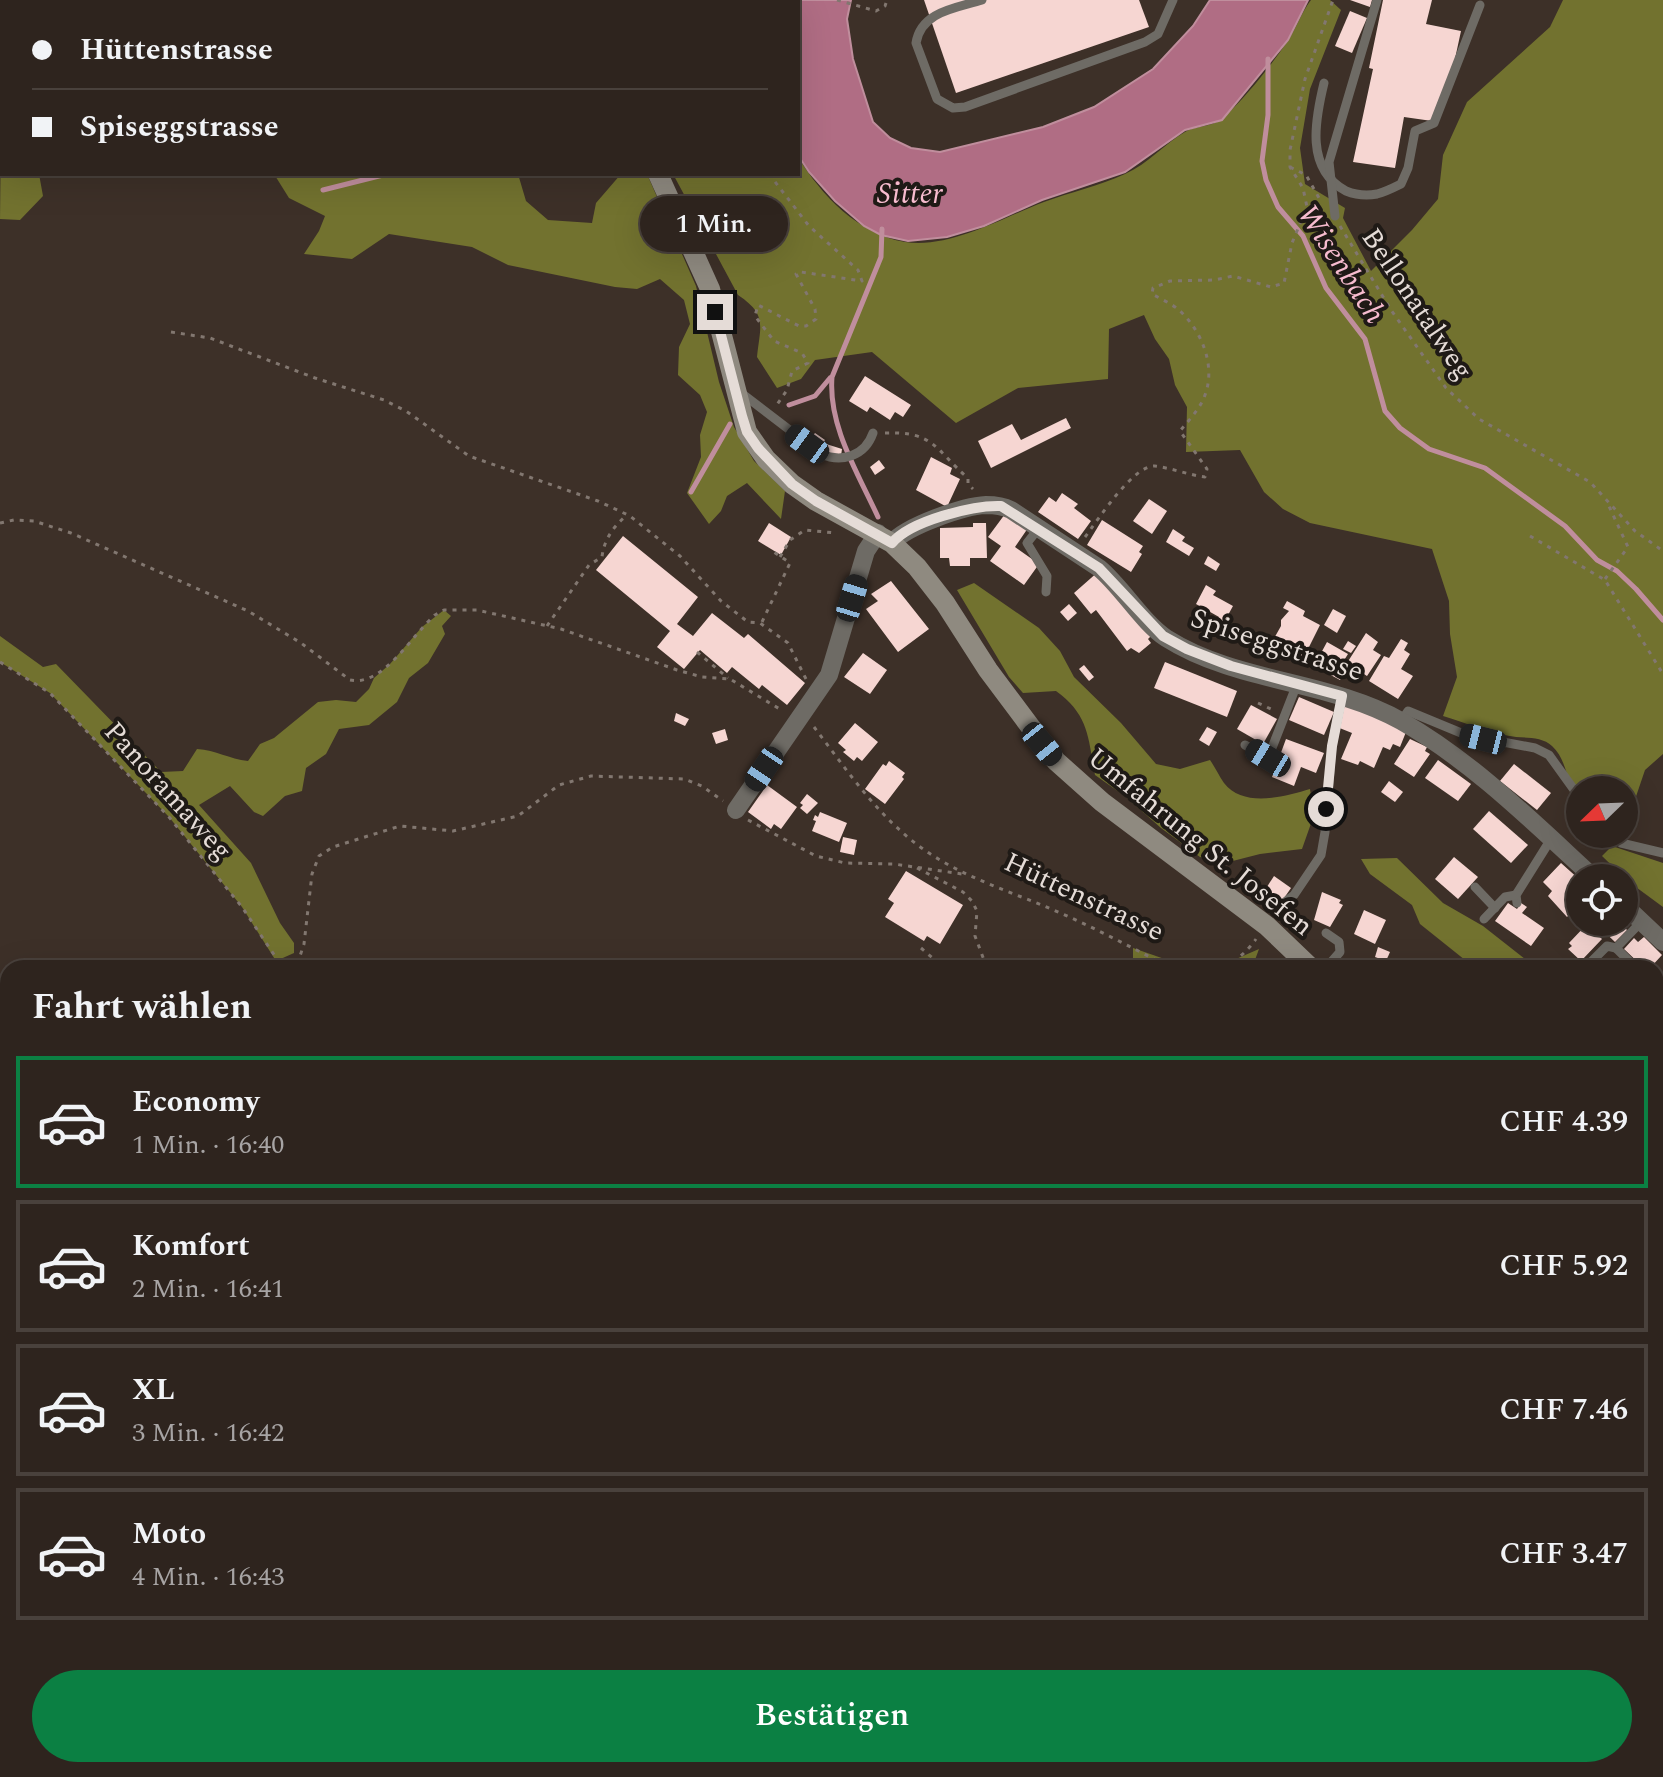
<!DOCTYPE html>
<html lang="de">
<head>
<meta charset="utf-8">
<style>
  body { margin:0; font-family:Spectral,serif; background:#362c27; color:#f1f3f6; height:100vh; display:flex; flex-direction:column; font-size:30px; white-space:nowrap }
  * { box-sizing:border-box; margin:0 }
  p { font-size:26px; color:#a7a4a4 }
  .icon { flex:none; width:44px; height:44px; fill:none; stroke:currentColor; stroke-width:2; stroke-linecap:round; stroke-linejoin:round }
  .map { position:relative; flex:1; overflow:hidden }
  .drawer { position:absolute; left:0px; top:960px; width:1664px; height:818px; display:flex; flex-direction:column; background:#2e241e; border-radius:24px 24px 0 0; box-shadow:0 8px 32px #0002,0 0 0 2px #49413c }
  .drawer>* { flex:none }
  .banner { position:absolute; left:0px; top:0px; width:800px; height:176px; box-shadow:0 8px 32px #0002,0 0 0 2px #49413c; display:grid; align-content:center; height:176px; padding:0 32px; background:#2e241e }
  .needle { width:52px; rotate:247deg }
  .fabs { position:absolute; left:1566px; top:776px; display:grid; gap:16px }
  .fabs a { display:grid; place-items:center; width:72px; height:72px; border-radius:50%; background:#2e241e; box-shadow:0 8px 32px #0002,0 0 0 2px #49413c; font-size:40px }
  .end { position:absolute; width:36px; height:36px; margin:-18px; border:10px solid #e5dcd7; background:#111; box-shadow:0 0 0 4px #111 }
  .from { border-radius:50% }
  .bubble { position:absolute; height:56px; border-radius:28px; background:#2e241e; box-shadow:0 8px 32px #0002,0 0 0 2px #49413c; font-size:26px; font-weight:600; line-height:56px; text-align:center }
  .car { position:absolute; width:24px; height:48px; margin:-24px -12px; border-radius:10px; box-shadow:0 0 6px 2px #0007; background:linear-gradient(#222 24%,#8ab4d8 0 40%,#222 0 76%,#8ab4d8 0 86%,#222 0) }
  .banner b { display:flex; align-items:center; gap:28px; height:76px; font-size:30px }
  .banner b+b { border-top:2px solid #49413c }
  .banner i { width:20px; height:20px; background:#f1f3f6 }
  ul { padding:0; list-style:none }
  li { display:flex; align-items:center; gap:24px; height:132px; margin:0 16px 12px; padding:0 16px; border:4px solid #49413c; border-radius:0px }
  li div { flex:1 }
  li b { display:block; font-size:30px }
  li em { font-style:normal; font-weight:600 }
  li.selected { border-color:#0b8043 }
  li>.icon { width:72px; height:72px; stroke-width:1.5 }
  h2 { padding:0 32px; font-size:36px; line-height:96px }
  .cta { display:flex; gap:16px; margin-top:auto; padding:16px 32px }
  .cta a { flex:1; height:92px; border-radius:48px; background:#0b8043; color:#fff; font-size:32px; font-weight:600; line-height:92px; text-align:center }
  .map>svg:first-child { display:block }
  .forest { fill:#72722f }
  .water { fill:#b06d84; stroke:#c08e9d; stroke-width:2 }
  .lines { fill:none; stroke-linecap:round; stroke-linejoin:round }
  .stream { stroke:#c08e9d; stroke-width:5 }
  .building { fill:#f6d6d2 }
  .path { stroke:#827770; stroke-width:3; stroke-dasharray:4 6; stroke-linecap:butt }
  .lane { stroke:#6e6b65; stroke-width:9 }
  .street { stroke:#6e6b65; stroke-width:18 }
  .secondary { stroke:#8f8a80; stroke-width:20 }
  .route { stroke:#e5dcd7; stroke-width:10 }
  .labels { text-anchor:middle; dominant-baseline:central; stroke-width:8; stroke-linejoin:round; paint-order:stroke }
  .street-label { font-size:28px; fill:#e5dcd7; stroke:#1f1a16 }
  .water-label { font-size:30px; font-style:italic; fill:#f7bccf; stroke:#1f1a16 }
</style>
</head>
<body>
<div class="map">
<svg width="1663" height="1777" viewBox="0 0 1663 1777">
  <rect width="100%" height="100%" fill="#3d3028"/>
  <g class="forest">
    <path d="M26 0H165L168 2H25Z"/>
    <path d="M315 0H486L309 2Z"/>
    <path d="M582 0H767V2H583Z"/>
    <path d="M1311 0H1330L1341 10 1310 89 1300 148 1305 184 1345 208 1343 218 1371 271 1412 230 1438 199 1443 155 1467 102 1550 27 1563 0H1663V754L1645 770 1625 829 1624 790H1580V802C1566 786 1568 760 1552 746 1543 737 1527 738 1516 737 1492 734 1466 723 1443 716L1457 677 1450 634 1449 601 1432 549 1310 523 1283 509 1264 492 1240 450 1186 452 1187 407 1175 385 1169 359 1155 339 1144 315 1109 329 1108 379 1018 388 956 423 872 352 815 360 801 379 777 388 757 357C760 326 768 315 738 295L673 174H798V157C822 196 858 234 905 242 950 249 1004 217 1044 202 1071 192 1099 186 1125 174 1148 164 1164 144 1185 132 1197 125 1215 127 1224 117 1247 96 1269 68 1287 42 1296 29 1301 13 1311 0Z"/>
    <path d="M2 37V174H39L43 196 20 220 0 219Z"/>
    <path d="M274 174H518L526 201 548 220 592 223 596 203 621 174H647L696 286 719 382 734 427 754 461 785 491 781 519 747 483 727 496 721 511 709 524 687 493 701 457 700 435 707 412 700 395 678 375 679 347 690 324 684 300 660 279 637 289 615 287 508 265 472 247 389 234 352 259 304 254 319 231 325 216 289 198Z"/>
    <path d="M974 583 1039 628 1060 651 1074 677 1121 723 1156 764 1180 769 1210 760C1215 767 1219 776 1224 783 1243 808 1284 797 1310 789L1314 815 1302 849 1260 854 1221 864 1200 857 1161 828 1126 797 1095 775C1088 737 1089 715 1056 691L1023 693 1009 677 957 590Z"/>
    <path d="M444 610 451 616 442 626 445 634 428 663 409 678 397 702 369 725 339 729 326 754 306 768 302 791 285 796 263 816 254 812 230 786 199 805 251 863 280 923 294 943V953L276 961 242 907 169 817 50 693 0 662V636L43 667 56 664 161 772 183 771 197 749C216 750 229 759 248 761L260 744 274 738 318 702 336 700 356 702 369 689 374 678 390 664 422 627Z"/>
    <path d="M1612 846 1663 863V907L1629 882 1602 856Z"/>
    <path d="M1397 858 1443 903 1483 926 1525 959H1548L1570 968H1475L1420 924 1412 905 1370 874 1361 859Z"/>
    <path d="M1133 948 1176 963 1220 966 1259 949 1252 968H1133Z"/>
    <path d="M1656 1660 1663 1665V1777H1176L1185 1770H1656Z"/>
    <path d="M334 1770H371L373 1777H334Z"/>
  </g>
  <path class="water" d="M769 0H851L847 19 853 59 873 122 890 138 911 148 940 152 1043 127 1094 107 1153 69 1193 26 1210 0H1308L1288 40 1222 120 1185 130 1125 172 1042 200 984 226 947 237 908 241 881 235 864 226 835 201 809 172 798 155V2Z"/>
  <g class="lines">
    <g class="stream">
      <path d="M176 0 178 2"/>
      <path d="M495 0 496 2"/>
      <path d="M19 2 20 0"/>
      <path d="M297 2 302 0"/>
      <path d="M0 35 2 32"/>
      <path d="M1268 59V115L1262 161 1266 180 1278 207 1303 236 1326 288 1365 339 1385 411 1400 428 1429 449 1485 468 1565 526 1597 560 1617 571 1636 589 1663 620"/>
      <path d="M323 190 387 174"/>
      <path d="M789 405 815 396 830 378"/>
      <path d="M691 492 730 424"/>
      <path d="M878 517C858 473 828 426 832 377L881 257 882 229"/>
    </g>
  </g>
  <g class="building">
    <path d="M924 0H1139L1149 27 956 93Z"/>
    <path d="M1350 0H1372L1370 7Z"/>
    <path d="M1383 0H1432L1426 24 1461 31 1450 82 1432 121 1404 117 1395 168 1353 162 1373 69 1369 68Z"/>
    <path d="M1350 11 1367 18 1352 53 1335 46Z"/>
    <path d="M865 376 911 405 903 417 895 412 890 420 870 407 867 412 849 401Z"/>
    <path d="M1066 418 1071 428 991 468 978 441 1012 424 1021 440Z"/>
    <path d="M815 433 825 440 823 443 842 449 841 456 826 452 809 440Z"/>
    <path d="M931 457 952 468 950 474 960 479 947 507 916 490Z"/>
    <path d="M879 460 885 468 875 475 870 467Z"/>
    <path d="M1062 493 1078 504 1074 508 1091 521 1078 539 1038 512 1049 497 1056 502Z"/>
    <path d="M1149 499 1167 511 1152 534 1133 521Z"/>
    <path d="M1005 514 1028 528 1015 547 1039 564 1024 585 990 561 1001 546 988 537Z"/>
    <path d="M1102 520 1143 546 1139 552 1142 554 1131 572 1087 545Z"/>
    <path d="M769 523 791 537 781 555 758 541Z"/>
    <path d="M973 523H986L987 558H970V566H950L949 558H940V528L973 527Z"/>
    <path d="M1173 529 1185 537 1182 541 1194 548 1189 556 1166 542Z"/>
    <path d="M623 536 698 597 677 624 693 636 712 613 744 638 748 634 805 683 787 705 762 685 759 689 732 667 727 673 700 650 684 669 657 647 670 631 596 570Z"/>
    <path d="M1208 556 1220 564 1216 571 1204 564Z"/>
    <path d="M1099 571 1152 635 1148 639 1151 643 1139 653 1131 648 1127 651 1096 610 1091 614 1074 593Z"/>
    <path d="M891 581 929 629 898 652 866 609 878 601 871 594Z"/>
    <path d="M1206 585 1216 591 1213 595 1233 606 1222 626 1216 623 1219 617 1196 604Z"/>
    <path d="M1287 601 1305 611 1303 616 1320 625 1303 659 1272 642 1281 626V620L1289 611 1283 608Z"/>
    <path d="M1069 604 1077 613 1068 621 1060 612Z"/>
    <path d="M1333 609 1346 616 1337 633 1324 625Z"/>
    <path d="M1366 633 1378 642 1373 650 1381 655 1367 676 1347 663Z"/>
    <path d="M1401 639 1408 643 1404 650 1410 654 1401 669 1413 676 1398 699 1369 681 1384 656 1389 658Z"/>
    <path d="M1348 641 1356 646 1351 653 1343 649Z"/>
    <path d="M1327 642 1348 654 1343 662 1348 665 1340 680 1314 666Z"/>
    <path d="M863 653 887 670 870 694 844 677Z"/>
    <path d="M1165 662 1237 691 1227 717 1154 688Z"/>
    <path d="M1084 665 1094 677 1089 681 1079 669Z"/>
    <path d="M1299 697 1334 712 1324 735 1289 720Z"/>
    <path d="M1346 703 1408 727 1400 747 1393 744 1390 750 1383 747 1374 768 1360 761 1358 765 1341 759 1352 733 1337 727Z"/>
    <path d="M1251 705 1277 719 1263 744 1237 729Z"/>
    <path d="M676 713 689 719 685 726 674 721Z"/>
    <path d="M855 723 878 742 862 761 857 757 854 761 843 752 846 750 838 743Z"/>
    <path d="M1207 727 1217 732 1209 746 1199 740Z"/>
    <path d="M725 729 728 740 716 744 712 733Z"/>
    <path d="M1286 739 1324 753 1316 773 1301 767 1294 786 1272 777Z"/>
    <path d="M1410 739 1427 747 1425 751 1430 754 1414 777 1394 764Z"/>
    <path d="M1438 760 1471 784 1458 801 1425 778Z"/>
    <path d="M889 761 905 773 902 777 904 779 885 804 865 789 883 764 886 766Z"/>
    <path d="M1514 764 1551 793 1537 810 1500 781Z"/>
    <path d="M1389 781 1403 792 1395 802 1381 792Z"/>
    <path d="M767 785 797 807 781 829 774 824 771 829 748 812Z"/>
    <path d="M807 794 818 803 807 814 800 808 803 805 800 803Z"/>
    <path d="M1489 811 1528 845 1511 863 1473 829Z"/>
    <path d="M820 812 847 823 839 842 812 831 816 821 813 820 815 815 818 817Z"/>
    <path d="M843 837 857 840 854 855 840 852Z"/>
    <path d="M1454 857 1478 877 1458 899 1435 879Z"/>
    <path d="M1561 863 1580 880V903L1567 917 1548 896 1552 891 1543 882Z"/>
    <path d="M906 871 963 905 940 944 927 936 924 941 885 917 894 903 888 899Z"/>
    <path d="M1274 876 1291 888 1282 901 1265 890Z"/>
    <path d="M1322 892 1341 900 1339 903 1343 905 1330 927 1314 920Z"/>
    <path d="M1508 903 1517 909 1521 903 1527 907 1522 913 1544 928 1531 946 1495 921Z"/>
    <path d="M1364 910 1386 920 1375 944 1354 934Z"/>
    <path d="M1594 922H1628L1623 926 1627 930 1615 942Z"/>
    <path d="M1587 924 1602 939 1581 961 1568 949 1572 946 1569 943Z"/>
    <path d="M1644 937 1662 955 1650 968H1644L1624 949 1634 938 1638 942Z"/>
    <path d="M1378 947 1390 952 1386 961 1375 957Z"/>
    <path d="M1656 994 1663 997V1026L1656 1024Z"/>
    <path d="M0 1205 8 1208V1238L0 1235Z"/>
    <path d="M8 1529V1566L0 1570V1533Z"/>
    <path d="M8 1577V1608L0 1592V1581Z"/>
  </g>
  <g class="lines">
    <g class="path">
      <path d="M195 0 199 2"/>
      <path d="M504 0V2"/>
      <path d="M746 0 747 2"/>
      <path d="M837 0 876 11 885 6 887 0"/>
      <path d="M258 2 265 0"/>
      <path d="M1290 167 1306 175 1319 198"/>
      <path d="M769 174 809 226 858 270 862 281 801 272 796 274 815 309 816 319 806 326H799L758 305 755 316 774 341 802 353 808 363 792 371 787 390 776 406"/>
      <path d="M1340 226 1391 310 1446 388 1479 419 1590 482 1635 531 1663 551"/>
      <path d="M171 332 210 338 315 378 384 400 406 411 469 456 598 501 630 516 680 556 721 601 748 622 760 623 788 643 806 679"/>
      <path d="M885 433C935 431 935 450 968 478V484L973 489"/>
      <path d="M0 523 14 520 34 521 71 533 248 611 301 643 350 680C383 687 412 635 435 615L444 610H477L561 629 677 670 702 677 730 679 783 711"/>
      <path d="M1530 536 1605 580 1663 674"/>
      <path d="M1085 537C1098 520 1133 465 1155 466 1171 468 1189 475 1205 477L1207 469 1180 431C1189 420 1200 409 1205 395 1216 366 1202 331 1179 310 1172 304 1161 299 1152 294L1153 288 1170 281 1214 280 1233 276 1271 287 1284 283 1292 243 1307 207 1303 188 1290 167V150L1305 79 1333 0"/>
      <path d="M780 557 790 540 805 530 835 533"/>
      <path d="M1605 579 1628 547 1607 502"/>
      <path d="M762 622 790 563 771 550"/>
      <path d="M547 626 589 565 602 557C604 539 614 526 627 515"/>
      <path d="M697 652 728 678"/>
      <path d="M0 662 50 693 169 817 242 907 283 968"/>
      <path d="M1258 703 1275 711"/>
      <path d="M814 727C846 769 877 815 919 846 959 876 1007 890 1051 909 1091 926 1129 946 1167 966L1180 968"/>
      <path d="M748 820 816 856 845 863 894 864 962 874"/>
      <path d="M917 868 963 892 972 901 977 911 975 936 987 968"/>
      <path d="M921 948 936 961 950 968"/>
      <path d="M276 961 298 962 304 944 312 874 319 856 333 847 400 826 453 831 518 816 559 785 591 776 684 779 702 786 723 801"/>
      <path d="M1214 968C1232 966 1246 953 1256 939"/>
      <path d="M0 1238 8 1244"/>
      <path d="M0 1266 8 1271"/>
      <path d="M1656 1310 1663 1312"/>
      <path d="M1237 1770 1247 1777"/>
      <path d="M1588 1770 1590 1777"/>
      <path d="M98 1777 99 1770"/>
    </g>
    <g class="lane">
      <path d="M982 0C957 8 921 11 916 43L937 99 953 108 965 107 1145 42 1158 34 1173 0"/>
      <path d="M1324 83C1315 120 1305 169 1346 191 1356 195 1367 196 1377 194 1385 192 1393 188 1401 184L1408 168 1415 131 1434 123 1480 5"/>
      <path d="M1335 216 1329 162 1377 0"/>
      <path d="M740 392 821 454C842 463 865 456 873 433"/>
      <path d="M1039 528 1027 543 1047 576 1046 592"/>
      <path d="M1401 721 1408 711 1466 735 1535 748 1549 755 1580 798"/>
      <path d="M1245 745 1268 758 1297 684"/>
      <path d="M1611 834 1621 843 1663 853"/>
      <path d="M1475 887 1495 908"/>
      <path d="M1517 903 1516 895 1551 839"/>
      <path d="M1281 905 1294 895 1321 855 1325 832 1332 746 1342 696"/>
      <path d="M1484 919 1505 897 1516 895"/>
      <path d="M1592 961 1607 946 1616 948"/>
      <path d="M1326 968 1340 952 1339 942 1326 933"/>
      <path d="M1636 968 1616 948 1642 921"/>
    </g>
    <g class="street">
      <path d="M892 543C906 526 964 506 986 505 995 505 1003 506 1011 510L1099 568C1122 587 1143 623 1166 638 1237 683 1328 680 1401 721 1472 761 1534 823 1594 878"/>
      <path d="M736 810 829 675 866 551 878 533"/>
      <path d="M1624 905 1663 942"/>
      <path d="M0 1485 8 1480"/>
      <path d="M382 1770 383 1777"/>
    </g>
    <g class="secondary">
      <path d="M574 0V2"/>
      <path d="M658 174 710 289 747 432 766 459 792 484 816 501 892 543 917 567 945 603 988 670 1056 761 1102 802 1267 926 1311 968"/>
      <path d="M1656 1218 1663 1220"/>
    </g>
  </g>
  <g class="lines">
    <path class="route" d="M715 312 742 416 747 432 758 448 792 484 816 501 892 543C910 521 973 505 1001 506L1099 568 1163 636 1187 649 1231 666 1342 696 1332 746 1326 809"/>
  </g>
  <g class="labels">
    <g class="street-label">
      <text transform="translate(1417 304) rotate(56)">Bellonatalweg</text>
      <text transform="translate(1277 645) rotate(18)">Spiseggstrasse</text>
      <text transform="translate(168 791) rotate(48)">Panoramaweg</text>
      <text transform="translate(1200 842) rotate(39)">Umfahrung St. Josefen</text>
      <text transform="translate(1084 897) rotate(25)">Hüttenstrasse</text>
    </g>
    <g class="water-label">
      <text x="910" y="194">Sitter</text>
      <text transform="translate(1341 264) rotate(57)">Wisenbach</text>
    </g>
  </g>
</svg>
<div class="fabs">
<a><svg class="needle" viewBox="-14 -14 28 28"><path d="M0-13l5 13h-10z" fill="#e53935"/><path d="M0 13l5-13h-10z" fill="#a7a4a4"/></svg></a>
<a><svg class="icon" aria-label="locate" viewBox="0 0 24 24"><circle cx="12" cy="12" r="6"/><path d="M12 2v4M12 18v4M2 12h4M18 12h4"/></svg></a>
</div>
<i class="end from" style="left:1326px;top:809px"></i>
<i class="end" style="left:715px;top:312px"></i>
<div class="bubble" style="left:640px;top:196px;width:148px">1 Min.</div>
<i class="car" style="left:807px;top:444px;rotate:306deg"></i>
<i class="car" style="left:852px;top:598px;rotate:17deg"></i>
<i class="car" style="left:1483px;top:739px;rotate:284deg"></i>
<i class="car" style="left:1042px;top:744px;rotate:141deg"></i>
<i class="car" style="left:1268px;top:758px;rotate:301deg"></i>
<i class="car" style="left:764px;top:769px;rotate:214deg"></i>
<div class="banner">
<b><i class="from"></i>Hüttenstrasse</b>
<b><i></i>Spiseggstrasse</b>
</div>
<section class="drawer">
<h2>Fahrt wählen</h2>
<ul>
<li class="selected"><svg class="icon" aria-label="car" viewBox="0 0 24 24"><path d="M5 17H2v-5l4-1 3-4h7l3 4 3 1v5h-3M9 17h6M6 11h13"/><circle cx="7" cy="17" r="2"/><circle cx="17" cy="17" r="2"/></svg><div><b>Economy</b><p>1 Min. · 16:40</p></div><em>CHF 4.39</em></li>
<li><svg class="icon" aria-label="car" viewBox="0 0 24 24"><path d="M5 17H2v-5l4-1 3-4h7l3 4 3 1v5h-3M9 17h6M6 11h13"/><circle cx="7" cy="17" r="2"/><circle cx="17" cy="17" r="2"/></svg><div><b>Komfort</b><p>2 Min. · 16:41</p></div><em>CHF 5.92</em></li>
<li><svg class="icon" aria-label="car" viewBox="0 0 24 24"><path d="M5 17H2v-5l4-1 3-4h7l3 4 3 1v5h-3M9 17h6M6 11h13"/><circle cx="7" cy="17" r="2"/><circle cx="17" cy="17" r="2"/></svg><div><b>XL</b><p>3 Min. · 16:42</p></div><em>CHF 7.46</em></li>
<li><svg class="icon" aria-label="car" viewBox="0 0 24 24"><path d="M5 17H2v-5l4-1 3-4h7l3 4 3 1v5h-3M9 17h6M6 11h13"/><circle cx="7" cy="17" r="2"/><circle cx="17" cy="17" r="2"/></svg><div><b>Moto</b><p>4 Min. · 16:43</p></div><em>CHF 3.47</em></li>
</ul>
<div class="cta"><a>Bestätigen</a></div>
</section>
</div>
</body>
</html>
